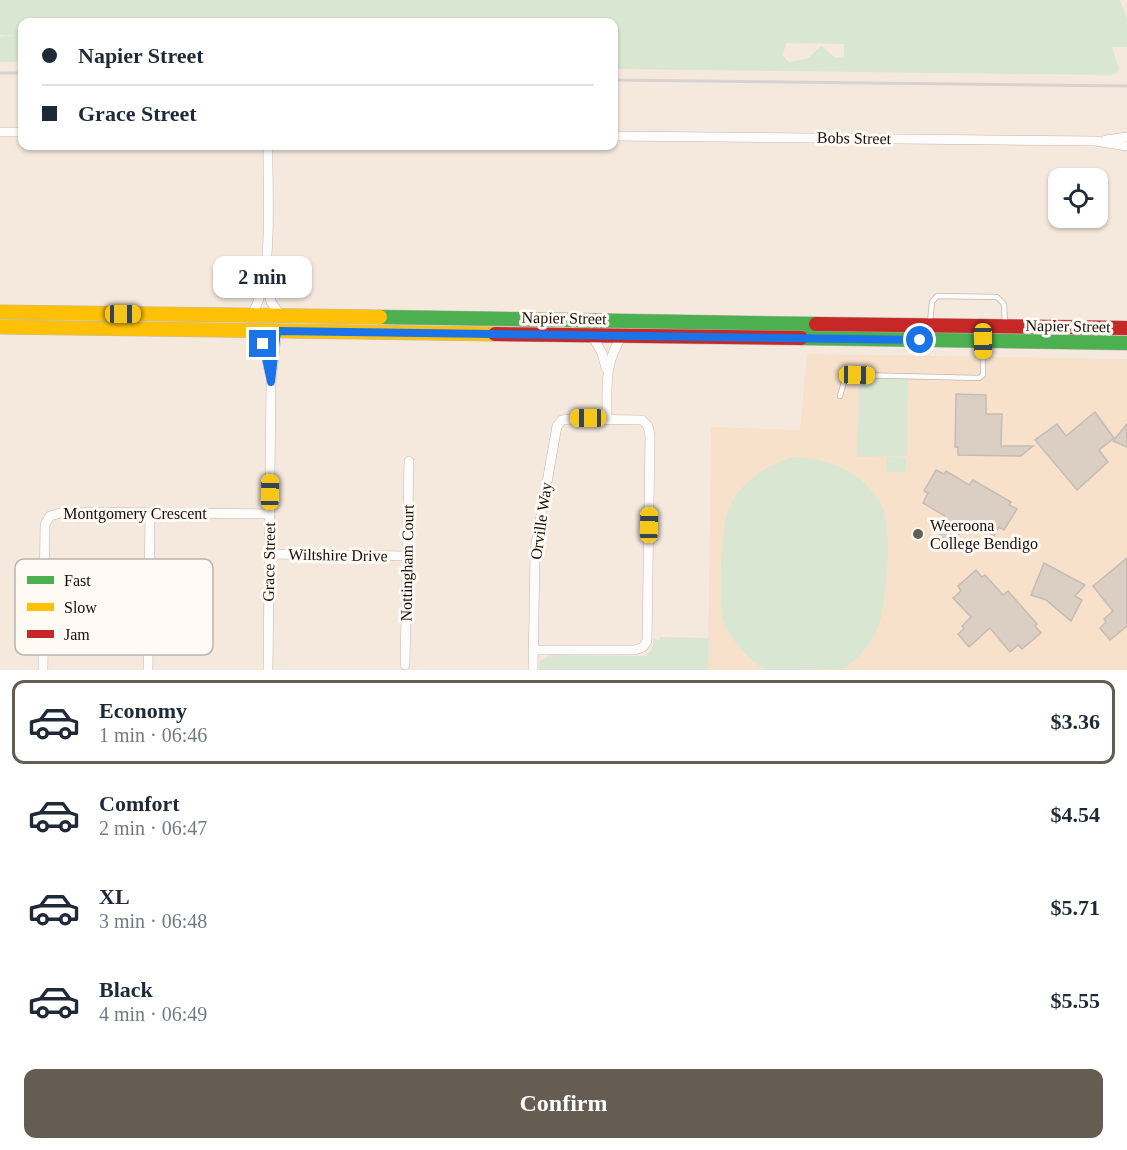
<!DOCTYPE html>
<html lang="en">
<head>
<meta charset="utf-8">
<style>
  body { margin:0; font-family:"Times New Roman",serif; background:#f2f2f3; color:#1f2937; height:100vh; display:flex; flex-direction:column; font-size:22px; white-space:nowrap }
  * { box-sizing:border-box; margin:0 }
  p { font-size:20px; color:#747a83 }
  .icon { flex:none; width:33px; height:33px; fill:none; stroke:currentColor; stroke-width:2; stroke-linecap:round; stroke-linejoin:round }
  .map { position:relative; height:670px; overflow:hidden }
  .sheet { display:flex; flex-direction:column; background:#fff; flex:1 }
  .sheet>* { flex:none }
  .guide { position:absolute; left:18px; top:18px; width:600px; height:132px; border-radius:12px; box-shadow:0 2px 4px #0004; display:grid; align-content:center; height:132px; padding:0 24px; background:#fff }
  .controls { position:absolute; left:1048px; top:168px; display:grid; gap:12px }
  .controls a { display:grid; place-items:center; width:60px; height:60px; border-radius:12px; background:#fff; box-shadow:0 2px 4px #0004; font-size:30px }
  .end { position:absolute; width:27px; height:27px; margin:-14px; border:8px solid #1a73e8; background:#fff; box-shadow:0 0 0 3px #fff }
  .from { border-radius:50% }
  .bubble { position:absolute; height:42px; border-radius:12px; background:#fff; box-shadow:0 2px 4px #0004; font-size:20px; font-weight:700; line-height:42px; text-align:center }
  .car { position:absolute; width:18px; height:36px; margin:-18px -9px; border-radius:8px; box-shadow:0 0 4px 2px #0007; background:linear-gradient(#f5c518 24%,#345 0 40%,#f5c518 0 76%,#345 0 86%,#f5c518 0) }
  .guide b { display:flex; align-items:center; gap:21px; height:57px; font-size:22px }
  .guide b+b { border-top:2px solid #e0e1e3 }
  .guide i { width:15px; height:15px; background:#1f2937 }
  ul { padding:10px 0 0; list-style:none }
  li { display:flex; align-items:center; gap:18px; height:84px; margin:0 12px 9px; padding:0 12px; border:3px solid transparent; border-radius:12px }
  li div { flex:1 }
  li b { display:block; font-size:22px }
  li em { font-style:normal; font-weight:700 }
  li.current { border-color:#655c52 }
  li>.icon { width:54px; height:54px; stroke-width:1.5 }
  .button { display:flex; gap:12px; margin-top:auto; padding:12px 24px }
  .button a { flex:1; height:69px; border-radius:12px; background:#655c52; color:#fff; font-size:24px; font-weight:700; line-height:69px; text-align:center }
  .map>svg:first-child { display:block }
  .built { fill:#f7e1ca }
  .green { fill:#d9e6d2; fill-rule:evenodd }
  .building { fill:#dbcec2; stroke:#c6bcb3; stroke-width:1.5 }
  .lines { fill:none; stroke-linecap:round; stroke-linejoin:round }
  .lane-casing { stroke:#c1b7ad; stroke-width:6 }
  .street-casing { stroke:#c1b7ad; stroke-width:10 }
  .fast-casing { stroke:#c1b7ad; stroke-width:15 }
  .slow-casing { stroke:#c1b7ad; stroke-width:15 }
  .jam-casing { stroke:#c1b7ad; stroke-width:15 }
  .lane { stroke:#fefcfa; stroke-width:4.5 }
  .street { stroke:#fefcfa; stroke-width:9 }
  .fast { stroke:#4caf50; stroke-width:14 }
  .slow { stroke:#ffc107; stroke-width:14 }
  .jam { stroke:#c62828; stroke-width:14 }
  .rail { stroke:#d6d3d0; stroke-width:3 }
  .route { stroke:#1a73e8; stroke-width:8 }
  .poi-dot { fill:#655c52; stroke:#fffaf4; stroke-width:2 }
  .labels { text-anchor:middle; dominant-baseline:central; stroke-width:6; stroke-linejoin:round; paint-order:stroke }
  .street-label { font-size:16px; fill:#181007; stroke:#fffaf4 }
  .poi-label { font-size:16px; fill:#181007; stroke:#fffaf4; text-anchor:start }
  .key { fill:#fffaf4; stroke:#bab4ad; stroke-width:1.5 }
  .key-label { font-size:16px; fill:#181007 }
</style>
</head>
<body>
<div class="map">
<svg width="1127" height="670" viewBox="0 0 1127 670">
  <rect width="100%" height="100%" fill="#f5e9de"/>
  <path class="built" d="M807 354 1127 359V670H708L711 427 800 430Z"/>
  <g class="green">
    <path d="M0 0H1120L1127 18V47H1112L1119 69 1117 73 1110 75 614 69V22H22V62H0V37L14 35H0ZM787 43 844 44V56L836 58 821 46 807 59 789 62 782 55Z"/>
    <path d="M859 378 908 379 907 456 857 457Z"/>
    <path d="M793 457C828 459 858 469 879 500 894 523 887 591 881 617 877 636 860 659 844 668 835 670 781 670 767 670 749 661 733 642 724 623 718 609 721 530 727 514 729 507 735 496 740 490 754 473 772 464 793 457Z"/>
    <path d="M886 457 906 458V472H886Z"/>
    <path d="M660 637 709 638 708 670H539L540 661 551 655 645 656 652 650 653 639 659 640Z"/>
  </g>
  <g class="building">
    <path d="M956 394 986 395V414H1002L1001 446H1033L1021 456 958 455V447H955Z"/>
    <path d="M1095 412 1114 438 1099 450 1108 462 1077 490 1035 440 1057 424 1066 436Z"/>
    <path d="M1127 424V447L1113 441Z"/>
    <path d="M936 470 944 474 946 471 969 485 973 480 1011 502 1009 505 1017 509 1004 530 999 527 994 536 967 521 953 544 939 536 944 529 939 526 945 516 923 503 928 493 924 491Z"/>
    <path d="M1127 558V626L1110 640 1100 628 1106 622 1104 619 1113 611 1093 586Z"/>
    <path d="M1044 563 1085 585 1075 596 1082 600 1071 621 1046 600 1031 595Z"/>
    <path d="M976 570 982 577 985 575 1003 595 1008 591 1037 624 1035 626 1041 633 1022 649 1018 645 1010 652 990 628 969 647 958 634 964 629 962 626 971 617 953 598 961 591 958 586Z"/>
  </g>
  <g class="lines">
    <defs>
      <g id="lane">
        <path d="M930 322 932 302 937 296 997 297 1004 304 1005 323"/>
        <path d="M840 396 844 382 857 375 979 378 983 375V346"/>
      </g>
      <g id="street">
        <path d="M0 132H22"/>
        <path d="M614 136 1095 141 1127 146"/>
        <path d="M1106 140 1127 137"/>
        <path d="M267 280 271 302 281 316"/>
        <path d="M251 315C275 282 267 189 268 146"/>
        <path d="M255 331 264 348 270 374"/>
        <path d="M592 335 602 353 606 368"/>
        <path d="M607 418C607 388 604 361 623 335"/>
        <path d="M269 554 407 556"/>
        <path d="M405 665 409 461"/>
        <path d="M43 670 45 524 50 516 64 512 270 514"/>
        <path d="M148 670 150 513"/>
        <path d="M268 670 271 382 277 331"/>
        <path d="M533 670 535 555 536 544 557 426 562 420 570 419 642 420 648 426 650 436 647 641 643 647 635 650H533"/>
      </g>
      <g id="fast">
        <path d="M380 317 816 324"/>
        <path d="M801 338 1127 343"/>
      </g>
      <g id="slow">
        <path d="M0 312 380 317"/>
        <path d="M0 327 495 334"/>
      </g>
      <g id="jam">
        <path d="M816 324 1127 328"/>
        <path d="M495 334 801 338"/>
      </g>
    </defs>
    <use href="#lane" class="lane-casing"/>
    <use href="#street" class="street-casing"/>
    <use href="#fast" class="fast-casing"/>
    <use href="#slow" class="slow-casing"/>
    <use href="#jam" class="jam-casing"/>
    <use href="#lane" class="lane"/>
    <use href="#street" class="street"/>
    <use href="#fast" class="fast"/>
    <use href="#slow" class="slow"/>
    <use href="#jam" class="jam"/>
    <g class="rail">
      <path d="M0 73H22"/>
      <path d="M614 80 1127 86"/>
    </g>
  </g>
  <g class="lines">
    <path class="route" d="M263 344 271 382 277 331 920 340"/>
  </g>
  <circle class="poi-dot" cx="918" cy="534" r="6"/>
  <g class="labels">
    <g class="street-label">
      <text transform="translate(854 138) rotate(1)">Bobs Street</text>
      <text transform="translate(564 318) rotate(1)">Napier Street</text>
      <text transform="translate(1068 326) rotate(1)">Napier Street</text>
      <text x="135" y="513">Montgomery Crescent</text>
      <text transform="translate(541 521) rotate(-82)">Orville Way</text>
      <text transform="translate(338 555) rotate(1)">Wiltshire Drive</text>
      <text transform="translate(269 562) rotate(-89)">Grace Street</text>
      <text transform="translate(407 563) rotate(-89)">Nottingham Court</text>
    </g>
    <g class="poi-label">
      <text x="930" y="525">Weeroona<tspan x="930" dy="18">College Bendigo</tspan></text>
    </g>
  </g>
  <rect x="15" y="559" width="198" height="96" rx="9" class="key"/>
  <rect x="27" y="576" width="27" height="8" fill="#4caf50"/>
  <rect x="27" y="603" width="27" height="8" fill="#ffc107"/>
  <rect x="27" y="630" width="27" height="8" fill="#c62828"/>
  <g class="key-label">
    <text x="64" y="586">Fast</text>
    <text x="64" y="613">Slow</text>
    <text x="64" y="640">Jam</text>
  </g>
</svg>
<div class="controls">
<a><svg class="icon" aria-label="locate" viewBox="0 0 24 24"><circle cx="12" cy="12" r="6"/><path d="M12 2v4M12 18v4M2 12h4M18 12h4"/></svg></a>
</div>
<i class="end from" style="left:920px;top:340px"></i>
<i class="end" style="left:263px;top:344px"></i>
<div class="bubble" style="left:213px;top:256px;width:99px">2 min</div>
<i class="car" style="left:123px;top:314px;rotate:90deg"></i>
<i class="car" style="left:983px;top:341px;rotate:179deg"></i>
<i class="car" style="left:857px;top:375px;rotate:91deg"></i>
<i class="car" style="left:588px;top:418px;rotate:270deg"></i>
<i class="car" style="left:270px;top:492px;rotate:1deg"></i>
<i class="car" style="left:649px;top:525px;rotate:1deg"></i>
<div class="guide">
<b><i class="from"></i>Napier Street</b>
<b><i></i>Grace Street</b>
</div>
</div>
<section class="sheet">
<ul>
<li class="current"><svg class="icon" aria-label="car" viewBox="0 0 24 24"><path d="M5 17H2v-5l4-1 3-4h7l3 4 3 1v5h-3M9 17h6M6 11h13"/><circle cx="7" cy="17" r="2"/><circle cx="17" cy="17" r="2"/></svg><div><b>Economy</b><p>1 min · 06:46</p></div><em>$3.36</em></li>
<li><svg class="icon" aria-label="car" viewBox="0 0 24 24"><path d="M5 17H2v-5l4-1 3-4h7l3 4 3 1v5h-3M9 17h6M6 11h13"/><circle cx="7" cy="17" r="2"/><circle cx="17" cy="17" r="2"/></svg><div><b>Comfort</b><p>2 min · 06:47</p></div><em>$4.54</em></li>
<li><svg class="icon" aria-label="car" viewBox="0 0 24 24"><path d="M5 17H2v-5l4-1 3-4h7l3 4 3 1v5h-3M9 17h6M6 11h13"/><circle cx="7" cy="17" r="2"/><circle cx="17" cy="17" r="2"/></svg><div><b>XL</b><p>3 min · 06:48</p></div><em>$5.71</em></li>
<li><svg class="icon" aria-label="car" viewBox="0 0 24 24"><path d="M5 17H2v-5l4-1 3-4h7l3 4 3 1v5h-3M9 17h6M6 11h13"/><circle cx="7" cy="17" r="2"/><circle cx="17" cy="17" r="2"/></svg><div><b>Black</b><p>4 min · 06:49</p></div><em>$5.55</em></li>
</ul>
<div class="button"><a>Confirm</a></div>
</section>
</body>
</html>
